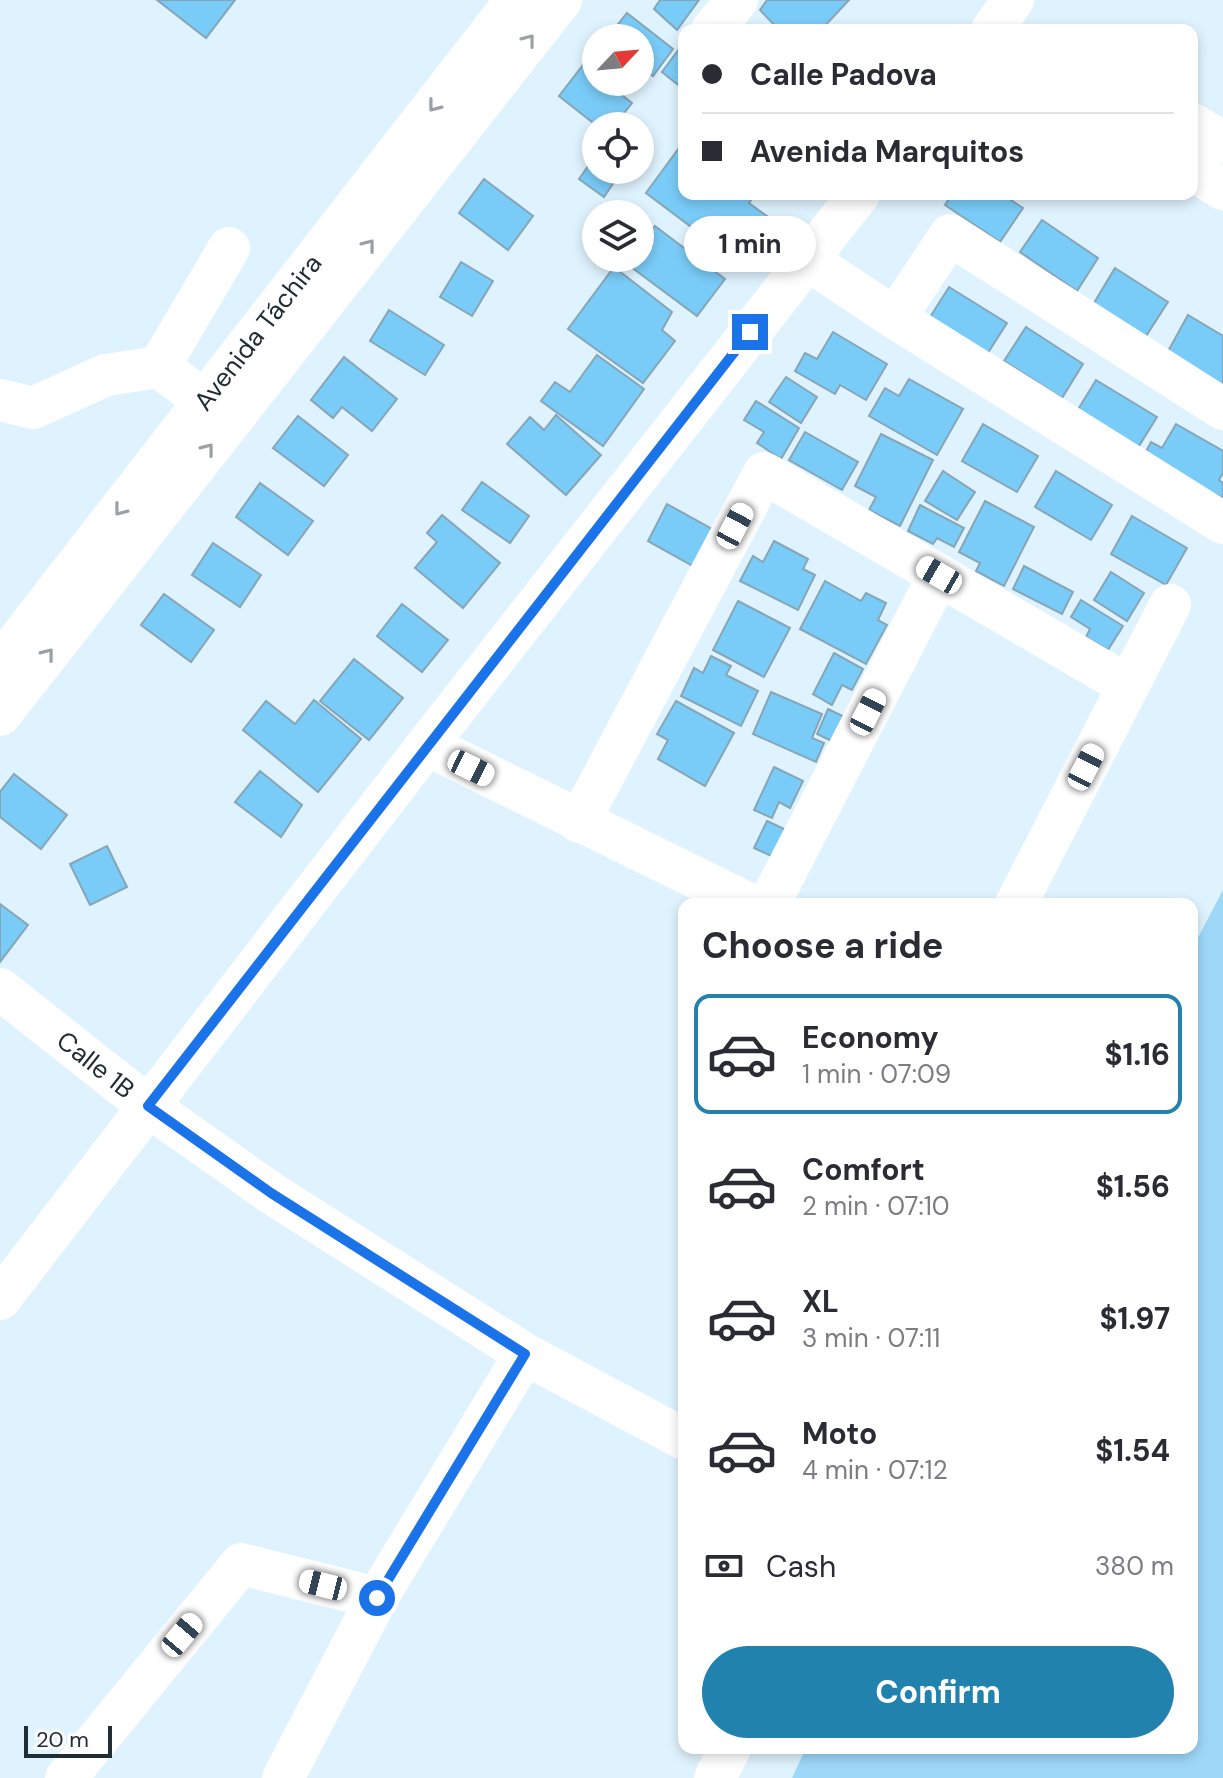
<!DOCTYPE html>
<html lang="en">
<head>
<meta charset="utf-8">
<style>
  body { margin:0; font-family:"DM Sans",sans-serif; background:#f7f7f7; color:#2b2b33; height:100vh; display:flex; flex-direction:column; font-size:30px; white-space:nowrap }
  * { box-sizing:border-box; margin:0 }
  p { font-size:26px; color:#7c7c81 }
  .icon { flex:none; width:44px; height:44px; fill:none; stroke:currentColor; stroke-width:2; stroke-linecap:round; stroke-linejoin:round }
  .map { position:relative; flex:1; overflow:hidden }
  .panel { position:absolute; left:678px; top:898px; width:520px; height:856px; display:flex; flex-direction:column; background:#fff; border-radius:16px; box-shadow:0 4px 12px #0003 }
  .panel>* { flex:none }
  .top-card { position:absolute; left:678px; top:24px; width:520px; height:176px; border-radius:16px; box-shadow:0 4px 12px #0003; display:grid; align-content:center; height:176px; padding:0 24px; background:#fff }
  .needle { width:52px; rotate:64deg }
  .buttons { position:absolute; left:582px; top:24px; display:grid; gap:16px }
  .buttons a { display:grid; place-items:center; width:72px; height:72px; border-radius:50%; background:#fff; box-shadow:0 4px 12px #0003; font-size:40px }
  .scale { position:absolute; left:24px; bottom:20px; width:88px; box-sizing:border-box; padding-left:8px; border:4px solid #212d34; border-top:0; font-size:22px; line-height:28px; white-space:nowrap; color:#212d34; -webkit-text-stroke:6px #fcfcfc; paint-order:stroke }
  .end { position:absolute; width:36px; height:36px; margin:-18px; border:10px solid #1a73e8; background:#fff; box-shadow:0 0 0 4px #fff }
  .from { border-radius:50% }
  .bubble { position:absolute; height:56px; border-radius:28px; background:#fff; box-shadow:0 4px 12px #0003; font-size:26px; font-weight:700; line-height:56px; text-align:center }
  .car { position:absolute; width:24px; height:48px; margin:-24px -12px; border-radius:10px; box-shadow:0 0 6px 2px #0007; background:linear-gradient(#fff 24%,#345 0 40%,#fff 0 76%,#345 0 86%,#fff 0) }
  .top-card b { display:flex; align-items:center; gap:28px; height:76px; font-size:30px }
  .top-card b+b { border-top:2px solid #e1e1e2 }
  .top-card i { width:20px; height:20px; background:#2b2b33 }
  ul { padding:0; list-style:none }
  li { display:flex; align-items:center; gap:24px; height:120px; margin:0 16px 12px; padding:0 8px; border:4px solid transparent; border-radius:16px }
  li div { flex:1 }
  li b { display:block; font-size:30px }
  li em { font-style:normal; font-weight:700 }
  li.on { border-color:#2182ae }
  li>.icon { width:72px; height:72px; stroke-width:1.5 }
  h2 { padding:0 24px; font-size:36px; line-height:96px }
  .pay { display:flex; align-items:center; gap:20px; height:88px; padding:0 24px; font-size:30px }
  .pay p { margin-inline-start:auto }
  .primary-button { display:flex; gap:16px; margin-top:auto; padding:16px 24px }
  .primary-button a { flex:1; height:92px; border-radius:48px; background:#2182ae; color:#fff; font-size:32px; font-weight:700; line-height:92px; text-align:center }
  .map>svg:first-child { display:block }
  .green { fill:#9ed8f9 }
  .building { fill:#7accf8; stroke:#86a5b7; stroke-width:2 }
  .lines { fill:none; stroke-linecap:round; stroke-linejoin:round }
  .minor { stroke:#fff; stroke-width:42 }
  .oneway { stroke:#9ba0a4 }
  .route { stroke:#1a73e8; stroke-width:10 }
  .labels { text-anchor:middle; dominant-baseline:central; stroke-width:8; stroke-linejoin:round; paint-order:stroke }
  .street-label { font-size:26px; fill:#212d34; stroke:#fcfcfc }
</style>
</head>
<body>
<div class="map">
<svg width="1223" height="1778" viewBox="0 0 1223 1778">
  <rect width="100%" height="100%" fill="#dff3fe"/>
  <path class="green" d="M1223 890V1778H792L806 1748H1192V949Z"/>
  <g class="building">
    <path d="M157 0H235L206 38Z"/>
    <path d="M660 0H699L677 30 654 9Z"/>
    <path d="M767 0H849L821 30H779L760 10Z"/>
    <path d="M627 13 673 49 653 76 640 66V38H607Z"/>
    <path d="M679 49 684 53 682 88 662 72Z"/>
    <path d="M583 65 596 75V82H605L632 103 614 126H597L559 96Z"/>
    <path d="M684 141V194H755L749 203 779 225 747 269 646 193Z"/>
    <path d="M593 159 596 161V170H609L618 176 604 197 579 179Z"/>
    <path d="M484 179 533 216 508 250 459 213Z"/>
    <path d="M952 194H1002L1023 208 1000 242 945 205Z"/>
    <path d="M1042 220 1098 258 1077 291 1020 252Z"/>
    <path d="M655 226 725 279 697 316 627 264 631 258H640V246Z"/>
    <path d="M461 262 493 281 472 316 440 297Z"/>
    <path d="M614 267 672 312 662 330 675 341 643 383 568 329Z"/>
    <path d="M1115 268 1168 302 1146 336 1094 303Z"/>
    <path d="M949 287 1007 323 984 359 927 322Z"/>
    <path d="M389 310 444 345 425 375 370 341Z"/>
    <path d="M1188 315 1223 336V385L1167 353Z"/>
    <path d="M1026 327 1083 364 1062 398 1004 361Z"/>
    <path d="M833 332 887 364 866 400 840 385 835 394 795 371 805 353 817 359Z"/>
    <path d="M597 355 644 389 603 446 541 401 555 382 570 392Z"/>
    <path d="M344 357 397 399 372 431 342 407 333 418 311 400Z"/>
    <path d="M786 377 817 397 801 423 769 402Z"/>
    <path d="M909 379 963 409 937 455 869 416 885 388 899 396Z"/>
    <path d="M1096 380 1157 417 1134 454 1074 416Z"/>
    <path d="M756 401 799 428 781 459 757 443 764 432 744 420Z"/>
    <path d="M556 415 601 455 566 495 507 444 530 417 544 430Z"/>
    <path d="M298 416 348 455 324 486 273 448Z"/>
    <path d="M983 424 1038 456 1017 492 962 461Z"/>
    <path d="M1176 424 1223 451V473L1219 480 1223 483V498L1142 459 1151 442 1162 448Z"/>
    <path d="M805 432 858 462 842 490 789 460Z"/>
    <path d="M881 434 933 460 900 526 869 510 876 497 855 486Z"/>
    <path d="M943 471 975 492 957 520 925 501Z"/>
    <path d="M1056 471 1112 505 1091 540 1035 507Z"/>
    <path d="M482 482 529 516 510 543 462 510Z"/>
    <path d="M260 483 313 521 288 555 236 517Z"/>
    <path d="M985 501 1034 527 1004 586 976 571 980 563 959 552Z"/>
    <path d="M667 504 712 529 693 566 648 541Z"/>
    <path d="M920 505 964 528 954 547 937 538 933 544 908 531Z"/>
    <path d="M442 515 500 563 463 608 415 568 437 542 427 533Z"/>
    <path d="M1132 516 1187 548 1166 585 1111 554Z"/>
    <path d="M774 541 808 559 803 569 815 575 798 610 740 581 753 556 763 562Z"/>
    <path d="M213 543 261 575 240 607 192 575Z"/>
    <path d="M1024 566 1073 592 1062 614 1013 589Z"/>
    <path d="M1111 572 1144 593 1127 621 1094 600Z"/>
    <path d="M825 581 861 601 866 593 886 603 878 620 887 625 866 664 800 629Z"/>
    <path d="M164 594 214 630 191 662 141 625Z"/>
    <path d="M1081 600 1123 626 1108 650 1086 637 1090 629 1071 617Z"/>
    <path d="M738 601 790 628 764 677 713 650Z"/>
    <path d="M402 604 448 640 422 672 377 636Z"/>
    <path d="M834 653 863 669 852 690 842 685 832 705 813 694Z"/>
    <path d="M711 656 731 666 726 675 758 691 741 726 681 696 694 668 703 673Z"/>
    <path d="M354 659 403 698 369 740 320 701Z"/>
    <path d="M771 692 822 714 812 738 824 743 816 762 753 734Z"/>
    <path d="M314 700 361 739 318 792 243 730 266 701 295 724Z"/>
    <path d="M676 701 734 733 705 786 658 759 668 740 657 734Z"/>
    <path d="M828 709 853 721 842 746 817 734Z"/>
    <path d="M774 767 803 781 790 808 779 802 772 818 754 810Z"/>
    <path d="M260 771 302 805 281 837 235 802Z"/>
    <path d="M14 774 67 815 41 849 0 817V792Z"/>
    <path d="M767 821 795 834 782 861 754 848Z"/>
    <path d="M107 846 127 887 90 905 70 864Z"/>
    <path d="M0 904 28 925 0 962Z"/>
  </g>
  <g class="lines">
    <g class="minor">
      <path d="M712 30 737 0"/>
      <path d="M992 30 1013 0"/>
      <path d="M1192 124 1223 142"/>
      <path d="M1192 170 1223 189"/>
      <path d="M806 259 895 318 1223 523"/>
      <path d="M895 318 950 235 1223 409"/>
      <path d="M159 367 229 248"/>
      <path d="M0 400 33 408 106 375 159 367 205 401"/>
      <path id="s1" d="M0 664 516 0"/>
      <path d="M0 715 561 0"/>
      <path d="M427 745 749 904"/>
      <path d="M579 822 764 473 1127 685"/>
      <path d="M769 904 939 575"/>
      <path d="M1016 904 1170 605"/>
      <path id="s2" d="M0 989 148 1106 271 1193 525 1354 684 1439"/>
      <path d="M0 1299 427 745 859 194"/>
      <path d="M66 1778 241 1564 377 1598"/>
      <path d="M283 1778 377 1598 525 1354"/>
      <path d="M715 1778 730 1748"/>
    </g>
  </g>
  <defs><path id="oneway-chevron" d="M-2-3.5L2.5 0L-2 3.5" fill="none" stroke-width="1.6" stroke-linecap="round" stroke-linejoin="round" transform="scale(2)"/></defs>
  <g class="oneway">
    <use href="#oneway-chevron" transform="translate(529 40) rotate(-52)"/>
    <use href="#oneway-chevron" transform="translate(434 106) rotate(128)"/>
    <use href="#oneway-chevron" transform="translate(369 245) rotate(-52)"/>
    <use href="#oneway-chevron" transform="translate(208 449) rotate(-52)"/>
    <use href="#oneway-chevron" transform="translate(120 510) rotate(128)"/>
    <use href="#oneway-chevron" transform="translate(48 654) rotate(-52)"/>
  </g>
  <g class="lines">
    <path class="route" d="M377 1598 525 1354 271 1193 148 1106 750 332"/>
  </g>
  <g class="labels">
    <g class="street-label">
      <text stroke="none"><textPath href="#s1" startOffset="420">Avenida Táchira</textPath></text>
      <text stroke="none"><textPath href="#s2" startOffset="122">Calle 1B</textPath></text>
    </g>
  </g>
</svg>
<div class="buttons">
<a><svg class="needle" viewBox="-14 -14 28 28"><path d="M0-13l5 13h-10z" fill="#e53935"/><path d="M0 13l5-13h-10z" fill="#7c7c81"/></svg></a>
<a><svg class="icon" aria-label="locate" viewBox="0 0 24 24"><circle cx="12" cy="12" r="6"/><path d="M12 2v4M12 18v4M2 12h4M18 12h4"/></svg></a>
<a><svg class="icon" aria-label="layers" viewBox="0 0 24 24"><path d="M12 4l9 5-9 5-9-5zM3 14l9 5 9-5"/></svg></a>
</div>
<div class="scale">20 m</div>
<i class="end from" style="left:377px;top:1598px"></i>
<i class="end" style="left:750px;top:332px"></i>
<div class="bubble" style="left:684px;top:216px;width:132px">1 min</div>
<i class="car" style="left:735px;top:526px;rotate:28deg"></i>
<i class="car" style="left:939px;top:575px;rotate:300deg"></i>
<i class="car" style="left:868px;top:712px;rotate:27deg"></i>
<i class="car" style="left:1086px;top:767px;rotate:27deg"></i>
<i class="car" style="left:471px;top:768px;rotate:116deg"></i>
<i class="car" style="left:323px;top:1585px;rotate:284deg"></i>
<i class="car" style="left:182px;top:1635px;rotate:40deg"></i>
<div class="top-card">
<b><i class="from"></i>Calle Padova</b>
<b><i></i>Avenida Marquitos</b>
</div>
<section class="panel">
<h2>Choose a ride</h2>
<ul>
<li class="on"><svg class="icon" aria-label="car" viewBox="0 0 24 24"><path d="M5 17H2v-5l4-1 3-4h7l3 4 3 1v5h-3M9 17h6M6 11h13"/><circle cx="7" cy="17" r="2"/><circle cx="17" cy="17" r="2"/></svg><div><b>Economy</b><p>1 min · 07:09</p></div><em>$1.16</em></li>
<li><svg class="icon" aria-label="car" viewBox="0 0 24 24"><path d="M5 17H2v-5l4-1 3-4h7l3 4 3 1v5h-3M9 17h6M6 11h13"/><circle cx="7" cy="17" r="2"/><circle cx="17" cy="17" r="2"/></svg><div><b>Comfort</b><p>2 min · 07:10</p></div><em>$1.56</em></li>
<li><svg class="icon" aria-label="car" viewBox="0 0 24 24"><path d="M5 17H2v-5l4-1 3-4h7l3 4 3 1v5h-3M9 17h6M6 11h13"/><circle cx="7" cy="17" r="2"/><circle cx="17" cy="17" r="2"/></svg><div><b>XL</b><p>3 min · 07:11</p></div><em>$1.97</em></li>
<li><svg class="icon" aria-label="car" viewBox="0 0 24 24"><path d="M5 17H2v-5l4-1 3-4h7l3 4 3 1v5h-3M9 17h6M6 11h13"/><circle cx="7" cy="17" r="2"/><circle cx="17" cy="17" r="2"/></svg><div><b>Moto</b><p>4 min · 07:12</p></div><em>$1.54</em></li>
</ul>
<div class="pay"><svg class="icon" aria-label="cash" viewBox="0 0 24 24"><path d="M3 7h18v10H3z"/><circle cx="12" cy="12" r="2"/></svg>Cash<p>380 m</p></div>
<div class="primary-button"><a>Confirm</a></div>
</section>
</div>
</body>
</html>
